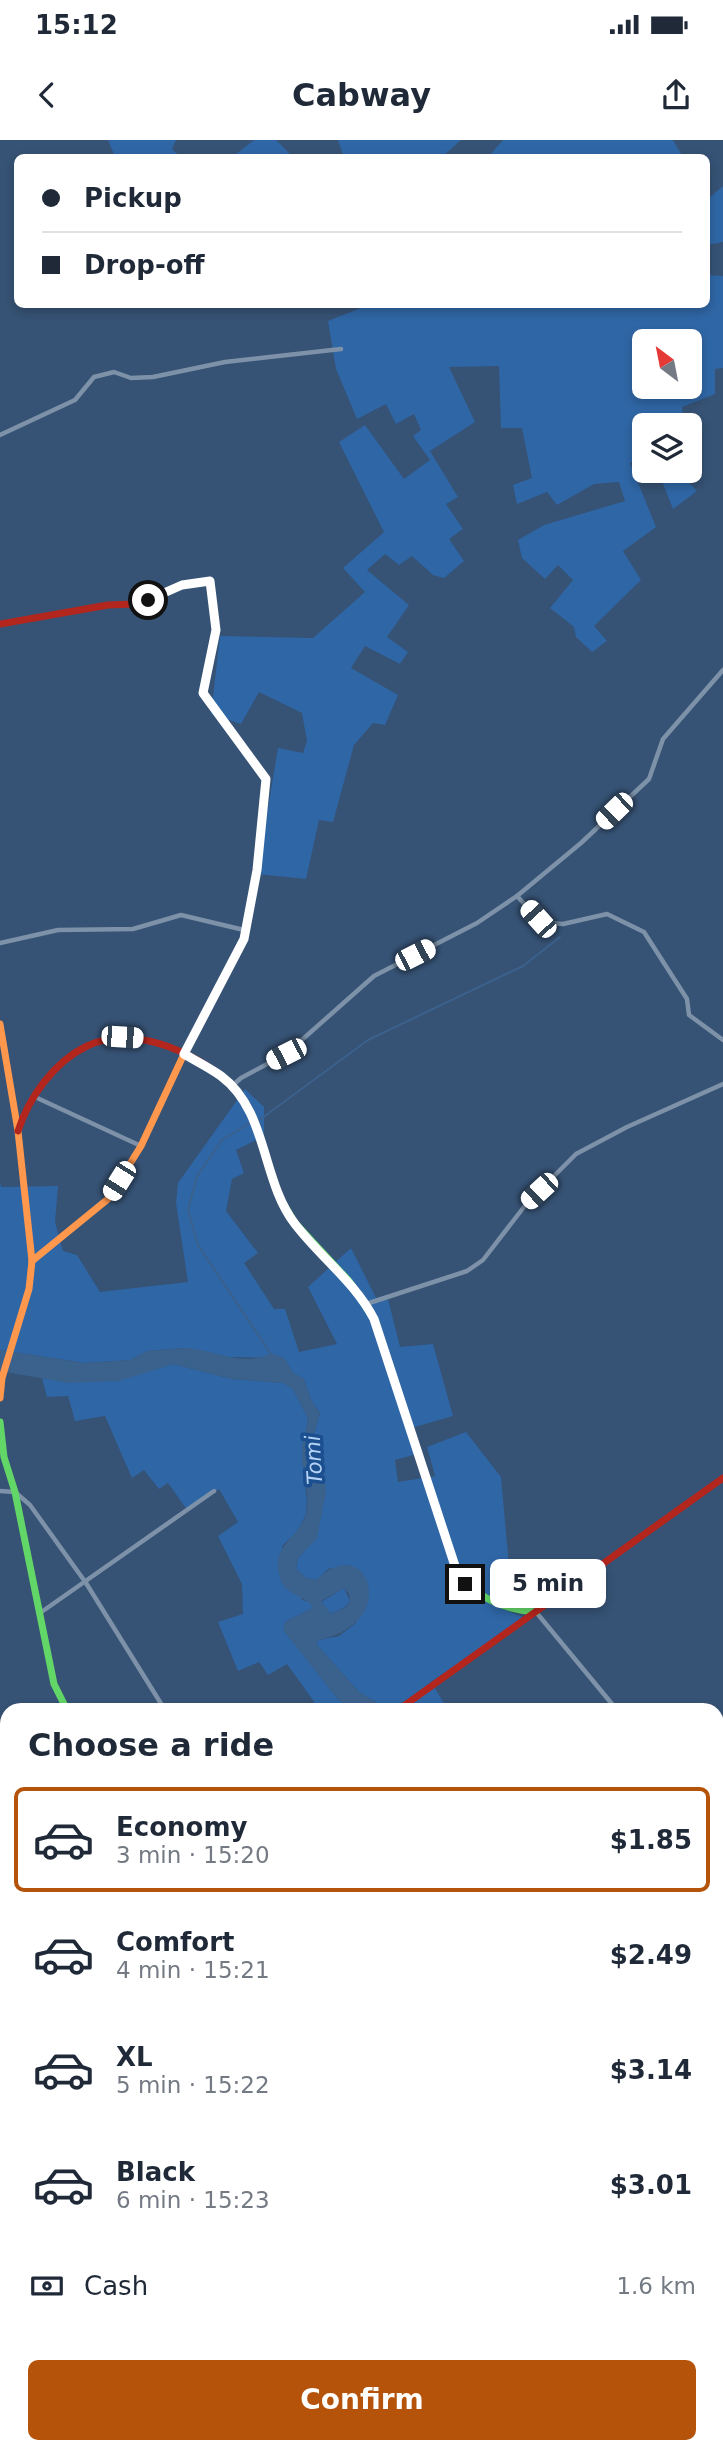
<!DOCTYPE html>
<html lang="en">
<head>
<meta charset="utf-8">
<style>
  body { margin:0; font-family:"DejaVu Sans",sans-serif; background:#f2f2f3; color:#1f2937; height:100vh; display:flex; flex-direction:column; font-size:26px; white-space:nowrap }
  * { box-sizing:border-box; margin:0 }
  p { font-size:23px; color:#747a83 }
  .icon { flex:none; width:38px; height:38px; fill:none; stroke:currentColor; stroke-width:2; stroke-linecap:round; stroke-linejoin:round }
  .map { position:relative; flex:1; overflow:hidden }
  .details { position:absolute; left:0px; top:1563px; width:724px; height:751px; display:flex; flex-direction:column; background:#fff; border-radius:21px 21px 0 0; box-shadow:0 4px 10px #0003 }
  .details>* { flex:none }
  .banner { position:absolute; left:14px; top:14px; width:696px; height:154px; border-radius:10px; box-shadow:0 4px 10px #0003; display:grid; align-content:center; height:154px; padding:0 28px; background:#fff }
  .needle { width:46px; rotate:328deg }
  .fabs { position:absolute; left:632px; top:189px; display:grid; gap:14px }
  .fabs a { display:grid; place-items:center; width:70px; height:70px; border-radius:10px; background:#fff; box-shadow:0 4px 10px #0003; font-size:35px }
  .end { position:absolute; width:32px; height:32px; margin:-16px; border:9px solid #fff; background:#111; box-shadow:0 0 0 4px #111 }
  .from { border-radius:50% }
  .bubble { position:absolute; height:49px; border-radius:10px; background:#fff; box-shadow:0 4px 10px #0003; font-size:23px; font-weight:700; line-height:49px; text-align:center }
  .car { position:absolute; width:21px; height:42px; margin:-21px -10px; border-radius:9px; box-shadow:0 0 5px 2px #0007; background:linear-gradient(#fff 24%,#345 0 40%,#fff 0 76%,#345 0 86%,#fff 0) }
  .banner b { display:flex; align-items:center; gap:24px; height:66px; font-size:26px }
  .banner b+b { border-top:2px solid #e0e1e3 }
  .banner i { width:18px; height:18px; background:#1f2937 }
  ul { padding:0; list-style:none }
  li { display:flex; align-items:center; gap:21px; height:105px; margin:0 14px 10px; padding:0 14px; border:4px solid transparent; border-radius:10px }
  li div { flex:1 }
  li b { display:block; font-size:26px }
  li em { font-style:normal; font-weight:700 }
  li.on { border-color:#b45309 }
  li>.icon { width:63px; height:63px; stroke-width:1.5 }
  h2 { padding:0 28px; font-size:32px; line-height:84px }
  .pay { display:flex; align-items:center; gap:18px; height:77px; padding:0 28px; font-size:26px }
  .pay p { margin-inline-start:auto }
  .button { display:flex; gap:14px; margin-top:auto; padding:14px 28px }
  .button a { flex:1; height:80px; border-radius:10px; background:#b45309; color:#fff; font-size:28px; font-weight:700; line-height:80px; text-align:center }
  .status { display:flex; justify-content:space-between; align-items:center; height:49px; padding:0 35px; background:#fff; direction:ltr }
  .status svg { height:19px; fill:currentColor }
  header { display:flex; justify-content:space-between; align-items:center; height:91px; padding:0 28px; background:#fff; font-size:32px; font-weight:700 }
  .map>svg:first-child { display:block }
  .green { fill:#2f66a5; fill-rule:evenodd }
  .water { fill:#3b618d; fill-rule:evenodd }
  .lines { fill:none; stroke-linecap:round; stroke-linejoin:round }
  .stream { stroke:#3b618d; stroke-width:2 }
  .street { stroke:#7d92a8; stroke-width:4.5 }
  .fast { stroke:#63d668; stroke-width:7 }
  .slow { stroke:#ff974d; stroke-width:7 }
  .jam { stroke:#b3261e; stroke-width:7 }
  .route { stroke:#fff; stroke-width:9 }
  .labels { text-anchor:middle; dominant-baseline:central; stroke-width:7; stroke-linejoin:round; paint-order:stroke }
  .water-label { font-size:21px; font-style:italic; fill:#b5d3f5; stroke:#1b4f8f }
</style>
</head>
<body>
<div class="status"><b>15:12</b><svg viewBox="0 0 49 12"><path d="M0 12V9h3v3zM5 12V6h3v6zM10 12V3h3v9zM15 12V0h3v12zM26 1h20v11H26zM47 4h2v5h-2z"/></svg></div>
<header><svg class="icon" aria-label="back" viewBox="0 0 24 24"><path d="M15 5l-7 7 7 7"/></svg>Cabway<svg class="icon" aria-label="share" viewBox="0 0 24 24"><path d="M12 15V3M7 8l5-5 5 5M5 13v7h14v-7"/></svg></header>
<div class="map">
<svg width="723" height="2313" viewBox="0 0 723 2313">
  <rect width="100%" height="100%" fill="#365274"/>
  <g class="green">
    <path d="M108 0H176L172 9 181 17H115Z"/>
    <path d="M254 0H276L293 17H232Z"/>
    <path d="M338 0H461L442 17 344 18Z"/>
    <path d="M503 0H673L683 17H488Z"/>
    <path d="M723 46V102L707 105V60Z"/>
    <path d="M707 135 723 136V228L715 229V254L682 267 684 285H644V316L630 323 656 387 623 411 641 440 594 486 607 501 592 512 576 497 574 487 550 468 573 440 558 425 545 439 522 418 518 400 544 385 625 361 619 342 594 344 557 365 547 352 517 364 513 345 532 338 522 288H501L499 226 449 227 475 282 430 311 458 357 446 364 463 389 449 399 464 421 444 438 433 435 412 416 399 425 385 414 367 430 409 465 387 497 408 512 400 524 365 506 351 528 398 555 385 585 373 583 354 605 333 682 319 680 306 739 257 734 278 608 303 613 307 601 302 573 259 552 241 584 211 574 220 496 313 498 365 452 343 428 384 392 339 302 365 285 404 339 430 320 413 296 421 290 414 274 396 284 386 264 357 279 336 229 328 181 371 164H707ZM644 201H690V247H644Z"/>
    <path d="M658 331H678L697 351 673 369Z"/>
    <path d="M245 949 264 967V996L236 1010 244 1033 232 1039 226 1071 258 1113 244 1123 274 1169H285L299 1212 337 1204 308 1147 351 1108 376 1158 387 1155 400 1207 433 1204 453 1276 408 1289 417 1314 395 1320 398 1342 435 1336 427 1307 466 1292 501 1337 509 1426 494 1428 490 1464 525 1478 431 1542 448 1570H389L359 1552 317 1505 318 1500 339 1496 356 1483 350 1425 328 1429 317 1440 306 1438 296 1429 298 1418 317 1397 323 1323 313 1297 320 1273 311 1260 304 1239 293 1233 284 1218 227 1217 187 1208 147 1211 130 1220 85 1223 0 1210V1042L1 1047 58 1046 55 1082 63 1111 77 1115 100 1152 188 1142 176 1063 178 1043Z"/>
    <path d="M173 1224 232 1239 284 1243 293 1249 308 1278 302 1315 307 1362 306 1374 298 1391 282 1406 302 1460 311 1462 313 1468 285 1482 284 1490 337 1558 351 1570H320L287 1524 268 1535 259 1522 238 1531 218 1482 243 1474 242 1444 218 1396 238 1382 219 1349 188 1371 168 1343 159 1349 144 1330 132 1338 105 1276 75 1281 68 1256 47 1257 42 1238C91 1247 126 1238 173 1224Z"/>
    <path d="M344 1448 350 1461 344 1468 331 1474 321 1462Z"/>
    <path d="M722 1635 723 1997 718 2004V1638Z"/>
    <path d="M4 1750H7V1830L0 1836V1752Z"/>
    <path d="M0 1846 7 1856V1919L0 1918Z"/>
    <path d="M0 1983 7 1986V2306H367L368 2313H0Z"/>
    <path d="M718 2056 723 2065V2116L718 2118Z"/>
    <path d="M723 2133V2217L718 2220V2135Z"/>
  </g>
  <g class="water">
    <path d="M187 1208C215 1210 244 1228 271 1213L284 1218 293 1233 304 1239 311 1260 320 1273 313 1297 323 1323 326 1352 317 1398 298 1418 296 1429 306 1438 317 1440C367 1389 403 1484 318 1500L317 1505 359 1552 389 1570H351L337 1558 283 1490 285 1482 313 1468C307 1456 287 1456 281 1441 268 1405 297 1402 306 1374 311 1356 302 1334 302 1315 301 1301 307 1291 308 1278L293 1249 284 1243 232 1239 173 1224 119 1241 68 1243 0 1231V1210L85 1223 130 1220 147 1211ZM344 1448 349 1454 350 1461 345 1468 331 1474 321 1461Z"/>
    <path d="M723 1997V2065C714 2051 712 2011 723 1997Z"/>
  </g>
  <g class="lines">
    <g class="stream">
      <path d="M258 981 368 900 523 826 560 797"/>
      <path d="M250 983 222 1000 197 1036 188 1070 198 1105 271 1214"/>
      <path d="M0 2054 7 2049"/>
    </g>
    <g class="street">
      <path d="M0 295 75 260 94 237 114 232 131 238 153 237 225 222 341 209"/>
      <path d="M517 756 538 779 550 783 563 784 607 774 644 792 687 859 689 875 723 900"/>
      <path d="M0 803 58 790 133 789 181 775 244 790"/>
      <path d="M232 946 241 938 286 914 374 836 477 783 517 756 581 703 649 639 663 599 723 530"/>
      <path d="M35 957 141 1006"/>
      <path d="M366 1164 467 1131 483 1120 527 1063 576 1014 627 987 723 944"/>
      <path d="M0 1351 15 1352 30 1365 86 1443 165 1570"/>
      <path d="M536 1472 617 1570"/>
      <path d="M40 1473 214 1351"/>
      <path d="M0 1636 7 1634"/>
      <path d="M718 1689 723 1696"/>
      <path d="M0 1717 7 1714"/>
      <path d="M593 2313 597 2306"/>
    </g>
    <g class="fast">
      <path d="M268 1025 280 1058 295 1083 349 1141 374 1179 456 1429C476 1458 501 1469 536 1472"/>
      <path d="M0 1282 4 1317 15 1352 54 1544 67 1570"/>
    </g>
    <g class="slow">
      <path d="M0 884 18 991 32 1121 29 1149 2 1238 0 1258"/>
      <path d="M32 1121 108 1059 141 1006 184 914 244 799"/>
    </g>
    <g class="jam">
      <path d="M0 484 108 465 136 464 182 445 210 441 216 490 203 553 266 639 257 730 244 799"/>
      <path d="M18 991C29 957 54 922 87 906 135 883 205 915 237 952 254 973 260 1000 268 1025"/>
      <path d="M398 1570 723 1338"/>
      <path d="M694 2306 699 2313"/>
    </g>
  </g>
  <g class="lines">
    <path class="route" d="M148 460 182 445 210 441 216 490 203 553 266 639 257 730 244 799 184 914C196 921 210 928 221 936 268 971 261 1040 295 1084 321 1118 354 1141 374 1179L456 1429 465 1444"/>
  </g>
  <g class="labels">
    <g class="water-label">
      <text transform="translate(314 1320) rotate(-93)">Tomi</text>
    </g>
  </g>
</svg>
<div class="fabs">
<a><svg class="needle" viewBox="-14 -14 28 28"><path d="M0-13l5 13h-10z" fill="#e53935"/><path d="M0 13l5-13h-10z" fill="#747a83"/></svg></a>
<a><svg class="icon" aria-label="layers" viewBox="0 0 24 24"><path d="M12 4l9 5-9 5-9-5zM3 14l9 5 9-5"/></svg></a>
</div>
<i class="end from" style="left:148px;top:460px"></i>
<i class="end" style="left:465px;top:1444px"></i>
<div class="bubble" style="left:490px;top:1419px;width:116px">5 min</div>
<i class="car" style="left:614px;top:671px;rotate:226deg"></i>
<i class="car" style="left:538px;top:779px;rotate:318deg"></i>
<i class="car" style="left:415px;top:815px;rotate:63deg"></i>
<i class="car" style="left:122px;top:897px;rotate:94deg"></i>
<i class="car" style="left:286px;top:914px;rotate:243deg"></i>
<i class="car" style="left:119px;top:1041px;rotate:212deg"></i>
<i class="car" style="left:539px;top:1051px;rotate:227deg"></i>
<div class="banner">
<b><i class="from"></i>Pickup</b>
<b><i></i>Drop-off</b>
</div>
<section class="details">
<h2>Choose a ride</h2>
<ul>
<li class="on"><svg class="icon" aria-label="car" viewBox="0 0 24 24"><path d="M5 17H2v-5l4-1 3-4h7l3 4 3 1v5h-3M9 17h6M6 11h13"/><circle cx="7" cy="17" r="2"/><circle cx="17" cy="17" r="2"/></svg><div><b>Economy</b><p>3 min · 15:20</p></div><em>$1.85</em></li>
<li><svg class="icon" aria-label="car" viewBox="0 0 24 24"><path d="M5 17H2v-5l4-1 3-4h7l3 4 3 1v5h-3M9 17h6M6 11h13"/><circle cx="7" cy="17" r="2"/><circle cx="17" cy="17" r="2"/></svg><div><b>Comfort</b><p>4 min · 15:21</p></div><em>$2.49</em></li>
<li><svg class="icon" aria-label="car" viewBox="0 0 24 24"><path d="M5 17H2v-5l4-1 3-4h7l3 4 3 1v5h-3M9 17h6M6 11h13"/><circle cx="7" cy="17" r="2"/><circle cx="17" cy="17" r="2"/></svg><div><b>XL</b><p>5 min · 15:22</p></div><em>$3.14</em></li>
<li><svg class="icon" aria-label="car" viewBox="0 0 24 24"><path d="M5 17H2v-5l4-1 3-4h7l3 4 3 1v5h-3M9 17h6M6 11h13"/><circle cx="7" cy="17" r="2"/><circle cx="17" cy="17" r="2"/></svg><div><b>Black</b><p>6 min · 15:23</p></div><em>$3.01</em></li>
</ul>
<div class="pay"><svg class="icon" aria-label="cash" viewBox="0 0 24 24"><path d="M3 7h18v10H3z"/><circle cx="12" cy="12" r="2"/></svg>Cash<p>1.6 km</p></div>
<div class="button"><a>Confirm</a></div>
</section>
</div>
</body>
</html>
